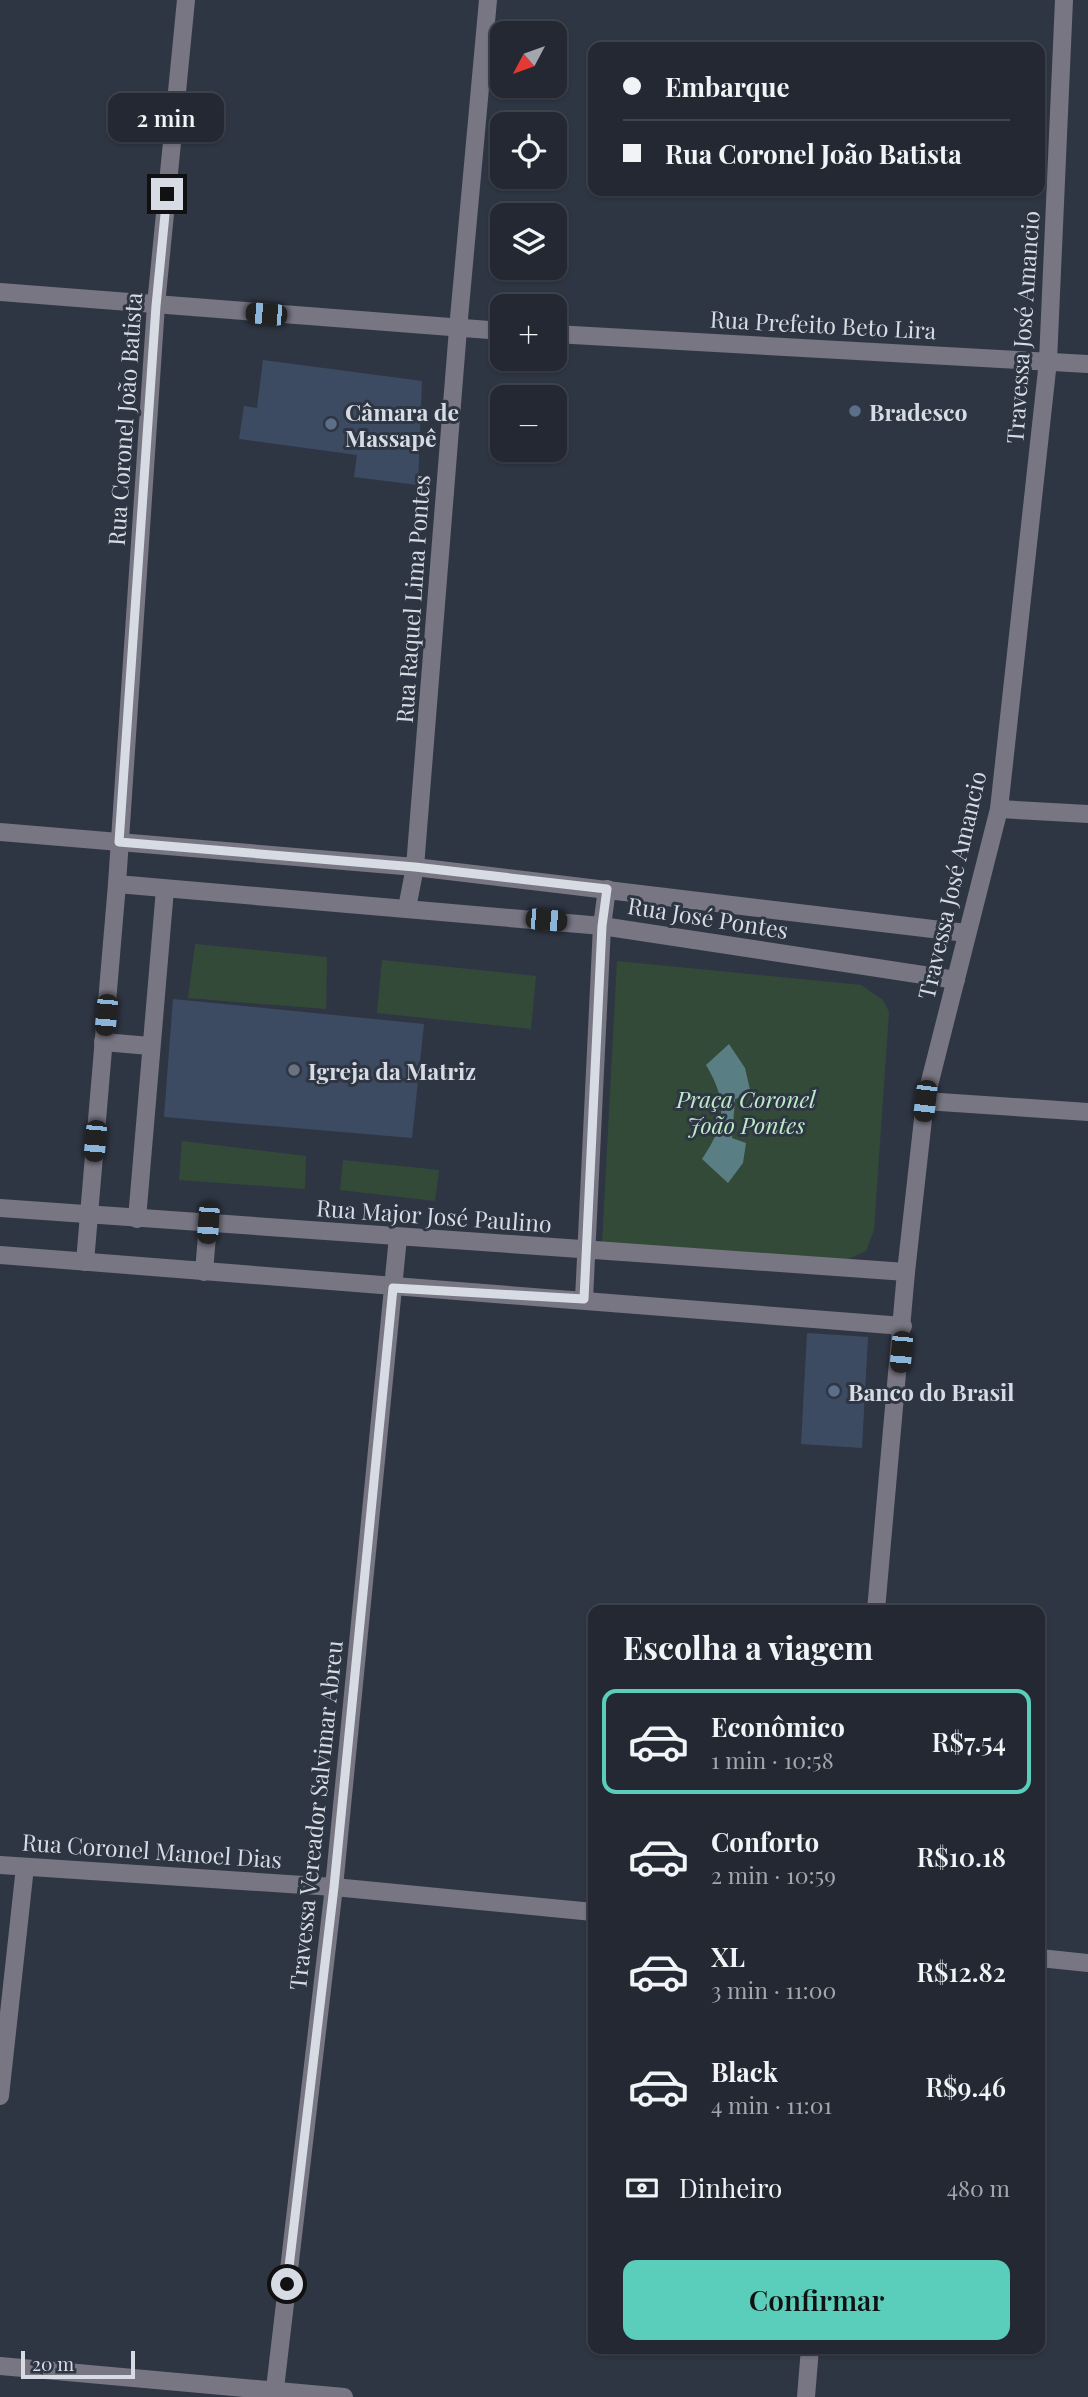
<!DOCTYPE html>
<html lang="pt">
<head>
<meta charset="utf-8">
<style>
  body { margin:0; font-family:"Playfair Display",serif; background:#2b303a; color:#f1f3f6; height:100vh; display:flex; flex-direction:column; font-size:26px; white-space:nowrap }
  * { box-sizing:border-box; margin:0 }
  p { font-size:23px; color:#a3a6ac }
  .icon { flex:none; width:38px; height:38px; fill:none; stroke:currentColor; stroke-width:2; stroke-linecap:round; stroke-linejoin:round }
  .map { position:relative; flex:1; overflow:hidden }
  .sheet { position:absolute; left:588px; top:1605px; width:457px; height:749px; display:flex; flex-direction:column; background:#232832; border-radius:14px; box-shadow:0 2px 5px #0004,0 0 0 2px #40444d }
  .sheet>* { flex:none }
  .banner { position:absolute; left:588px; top:42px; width:457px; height:154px; border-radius:14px; box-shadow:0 2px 5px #0004,0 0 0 2px #40444d; display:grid; align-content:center; height:154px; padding:0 35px; background:#232832 }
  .needle { width:46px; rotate:229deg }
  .tools { position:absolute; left:490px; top:21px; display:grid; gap:14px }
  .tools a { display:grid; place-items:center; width:77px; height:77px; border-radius:14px; background:#232832; box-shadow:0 2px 5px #0004,0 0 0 2px #40444d; font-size:35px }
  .scale { position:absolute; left:21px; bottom:18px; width:114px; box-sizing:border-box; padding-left:7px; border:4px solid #d7dce4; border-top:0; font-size:19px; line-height:24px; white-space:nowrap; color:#d7dce4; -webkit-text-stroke:5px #2f3643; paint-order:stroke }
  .end { position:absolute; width:32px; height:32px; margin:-16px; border:9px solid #d7dce4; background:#111; box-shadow:0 0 0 4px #111 }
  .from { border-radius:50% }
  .bubble { position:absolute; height:49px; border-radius:14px; background:#232832; box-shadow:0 2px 5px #0004,0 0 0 2px #40444d; font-size:23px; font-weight:600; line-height:49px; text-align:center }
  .car { position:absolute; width:21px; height:42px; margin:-21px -10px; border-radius:9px; box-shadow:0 0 5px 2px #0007; background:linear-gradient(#222 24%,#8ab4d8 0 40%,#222 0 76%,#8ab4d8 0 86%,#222 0) }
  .banner b { display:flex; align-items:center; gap:24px; height:66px; font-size:26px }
  .banner b+b { border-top:2px solid #40444d }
  .banner i { width:18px; height:18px; background:#f1f3f6 }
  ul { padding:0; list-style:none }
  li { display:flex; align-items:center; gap:21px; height:105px; margin:0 14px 10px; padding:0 21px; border:4px solid transparent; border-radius:14px }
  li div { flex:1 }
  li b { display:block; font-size:26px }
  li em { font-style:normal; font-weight:600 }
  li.current { border-color:#5bcebb }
  li>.icon { width:63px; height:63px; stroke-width:1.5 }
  h2 { padding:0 35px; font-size:32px; line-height:84px }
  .pay { display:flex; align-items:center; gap:18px; height:77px; padding:0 35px; font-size:26px }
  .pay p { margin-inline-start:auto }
  .cta { display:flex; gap:14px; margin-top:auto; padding:14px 35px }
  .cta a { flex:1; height:80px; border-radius:14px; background:#5bcebb; color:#111; font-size:28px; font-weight:600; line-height:80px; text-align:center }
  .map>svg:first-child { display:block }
  .green { fill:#344a39 }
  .water { fill:#597e84 }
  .building { fill:#3d4b62 }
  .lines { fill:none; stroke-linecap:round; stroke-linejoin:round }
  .minor { stroke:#787683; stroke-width:18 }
  .route { stroke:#d7dce4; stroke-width:9 }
  .service-dot { fill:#5c6f8a; stroke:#2f3643; stroke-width:2.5 }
  .worship-dot { fill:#6b7280; stroke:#2f3643; stroke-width:2.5 }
  .labels { text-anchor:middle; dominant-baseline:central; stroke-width:6; stroke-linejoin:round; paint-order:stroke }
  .street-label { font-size:23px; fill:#d7dce4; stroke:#2f3643 }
  .poi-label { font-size:23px; font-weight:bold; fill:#d7dce4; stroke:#2f3643; text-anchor:start }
  .park-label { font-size:23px; font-style:italic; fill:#bcecc6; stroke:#2f3643 }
</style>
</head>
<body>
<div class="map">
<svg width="1088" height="2397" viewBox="0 0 1088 2397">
  <rect width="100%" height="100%" fill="#2f3643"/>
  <g class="green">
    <path d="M195 944 327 957 326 1009 188 998Z"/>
    <path d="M382 960 536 976 531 1029 377 1013Z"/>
    <path d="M617 961 861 985 883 1000 889 1012 874 1230 866 1251 846 1260 602 1244Z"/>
    <path d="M182 1141 306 1156 305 1189 179 1180Z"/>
    <path d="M343 1160 439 1170 435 1201 340 1190Z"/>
  </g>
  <path class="water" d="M729 1044 745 1068 751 1094 735 1099 732 1138 746 1143 743 1163 728 1183 702 1159C726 1124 728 1102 706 1065Z"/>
  <g class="building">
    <path d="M263 360 422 381 418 485 354 477 357 455 239 439 244 406 257 408Z"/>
    <path d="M173 999 424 1024 412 1138 164 1117Z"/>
    <path d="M807 1333 868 1337 862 1448 801 1444Z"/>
  </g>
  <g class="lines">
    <g class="minor">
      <path d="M186 0 156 305 117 884 602 926 956 980"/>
      <path d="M0 292 502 331"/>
      <path d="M555 334 1088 364"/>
      <path d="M999 809 1088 814"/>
      <path d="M0 832 415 867 966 933"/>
      <path d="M407 908 415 867 458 329 488 0"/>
      <path d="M103 1042 150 1046"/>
      <path d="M925 1101 1088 1112"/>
      <path d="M0 1208 906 1272"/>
      <path d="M137 1219 165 889"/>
      <path d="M0 1255 903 1326"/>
      <path d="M85 1262 117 884"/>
      <path d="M204 1272 208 1223"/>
      <path d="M584 1299 602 926 607 889"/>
      <path d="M876 1610 906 1272 925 1101 999 809 1048 361 1064 0"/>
      <path d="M0 1865 334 1887 593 1912"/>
      <path d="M1040 1958 1088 1963"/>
      <path d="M0 2096 25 1867"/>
      <path d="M0 2366 344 2397"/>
      <path d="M274 2397 334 1887 398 1237"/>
      <path d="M806 2397 810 2348"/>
    </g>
  </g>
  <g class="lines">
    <path class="route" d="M167 194 156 306 119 842 415 867 607 889 602 926 584 1299 393 1288 334 1887 287 2284"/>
  </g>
  <g class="service-dot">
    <circle cx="855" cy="411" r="7"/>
    <circle cx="331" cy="424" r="7"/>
    <circle cx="834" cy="1391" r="7"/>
  </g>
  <circle class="worship-dot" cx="294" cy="1070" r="7"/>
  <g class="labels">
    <g class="street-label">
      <text transform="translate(823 324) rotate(3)">Rua Prefeito Beto Lira</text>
      <text transform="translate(1022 327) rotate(-86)">Travessa José Amancio</text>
      <text transform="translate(124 419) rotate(-86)">Rua Coronel João Batista</text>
      <text transform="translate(412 599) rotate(-86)">Rua Raquel Lima Pontes</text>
      <text transform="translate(951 885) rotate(-77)">Travessa José Amancio</text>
      <text transform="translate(708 917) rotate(9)">Rua José Pontes</text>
      <text transform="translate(434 1215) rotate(4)">Rua Major José Paulino</text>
      <text transform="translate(315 1815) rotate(-84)">Travessa Vereador Salvimar Abreu</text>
      <text transform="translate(152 1850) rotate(4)">Rua Coronel Manoel Dias</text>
    </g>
    <g class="poi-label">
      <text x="345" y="411">Câmara de<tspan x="345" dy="26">Massapê</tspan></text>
      <text x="869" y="411">Bradesco</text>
      <text x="308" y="1070">Igreja da Matriz</text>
      <text x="848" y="1391">Banco do Brasil</text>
    </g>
    <g class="park-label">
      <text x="746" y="1098">Praça Coronel<tspan x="746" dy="26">João Pontes</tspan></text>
    </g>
  </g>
</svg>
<div class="tools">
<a><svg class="needle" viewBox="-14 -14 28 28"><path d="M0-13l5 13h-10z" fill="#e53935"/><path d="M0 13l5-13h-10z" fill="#a3a6ac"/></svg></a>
<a><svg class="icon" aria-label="locate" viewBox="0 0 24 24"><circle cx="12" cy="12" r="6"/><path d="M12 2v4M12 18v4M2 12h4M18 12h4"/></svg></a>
<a><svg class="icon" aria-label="layers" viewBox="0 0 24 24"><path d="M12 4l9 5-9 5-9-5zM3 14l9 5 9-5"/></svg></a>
<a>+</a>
<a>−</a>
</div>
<div class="scale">20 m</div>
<i class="end from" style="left:287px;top:2284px"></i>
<i class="end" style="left:167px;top:194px"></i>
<div class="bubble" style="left:108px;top:93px;width:116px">2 min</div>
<i class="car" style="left:266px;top:314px;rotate:275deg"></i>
<i class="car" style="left:546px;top:920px;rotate:95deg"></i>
<i class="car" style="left:106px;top:1015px;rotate:185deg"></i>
<i class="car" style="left:925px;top:1101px;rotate:187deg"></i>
<i class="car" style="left:95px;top:1141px;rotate:185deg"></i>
<i class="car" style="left:208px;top:1223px;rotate:184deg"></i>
<i class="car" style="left:901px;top:1352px;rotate:185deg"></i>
<div class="banner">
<b><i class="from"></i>Embarque</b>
<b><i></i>Rua Coronel João Batista</b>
</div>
<section class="sheet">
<h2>Escolha a viagem</h2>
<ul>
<li class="current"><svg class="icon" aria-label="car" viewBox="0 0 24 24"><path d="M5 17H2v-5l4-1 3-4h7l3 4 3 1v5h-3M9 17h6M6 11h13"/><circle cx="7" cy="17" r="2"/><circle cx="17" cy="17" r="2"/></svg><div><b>Econômico</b><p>1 min · 10:58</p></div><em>R$7.54</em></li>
<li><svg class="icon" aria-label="car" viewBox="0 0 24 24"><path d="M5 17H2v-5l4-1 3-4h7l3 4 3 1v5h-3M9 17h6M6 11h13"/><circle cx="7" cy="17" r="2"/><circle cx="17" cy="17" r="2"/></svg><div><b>Conforto</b><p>2 min · 10:59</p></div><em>R$10.18</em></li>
<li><svg class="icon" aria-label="car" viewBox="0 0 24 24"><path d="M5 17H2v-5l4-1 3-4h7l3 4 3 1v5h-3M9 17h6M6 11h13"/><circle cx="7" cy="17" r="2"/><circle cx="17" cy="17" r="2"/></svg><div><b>XL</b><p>3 min · 11:00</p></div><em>R$12.82</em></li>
<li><svg class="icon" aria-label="car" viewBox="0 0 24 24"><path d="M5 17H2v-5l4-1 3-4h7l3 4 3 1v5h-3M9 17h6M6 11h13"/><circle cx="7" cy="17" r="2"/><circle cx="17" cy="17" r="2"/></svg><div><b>Black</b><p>4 min · 11:01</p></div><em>R$9.46</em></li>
</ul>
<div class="pay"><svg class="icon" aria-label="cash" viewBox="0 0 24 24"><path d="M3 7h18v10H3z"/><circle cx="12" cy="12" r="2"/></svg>Dinheiro<p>480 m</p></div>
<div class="cta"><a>Confirmar</a></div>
</section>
</div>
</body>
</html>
